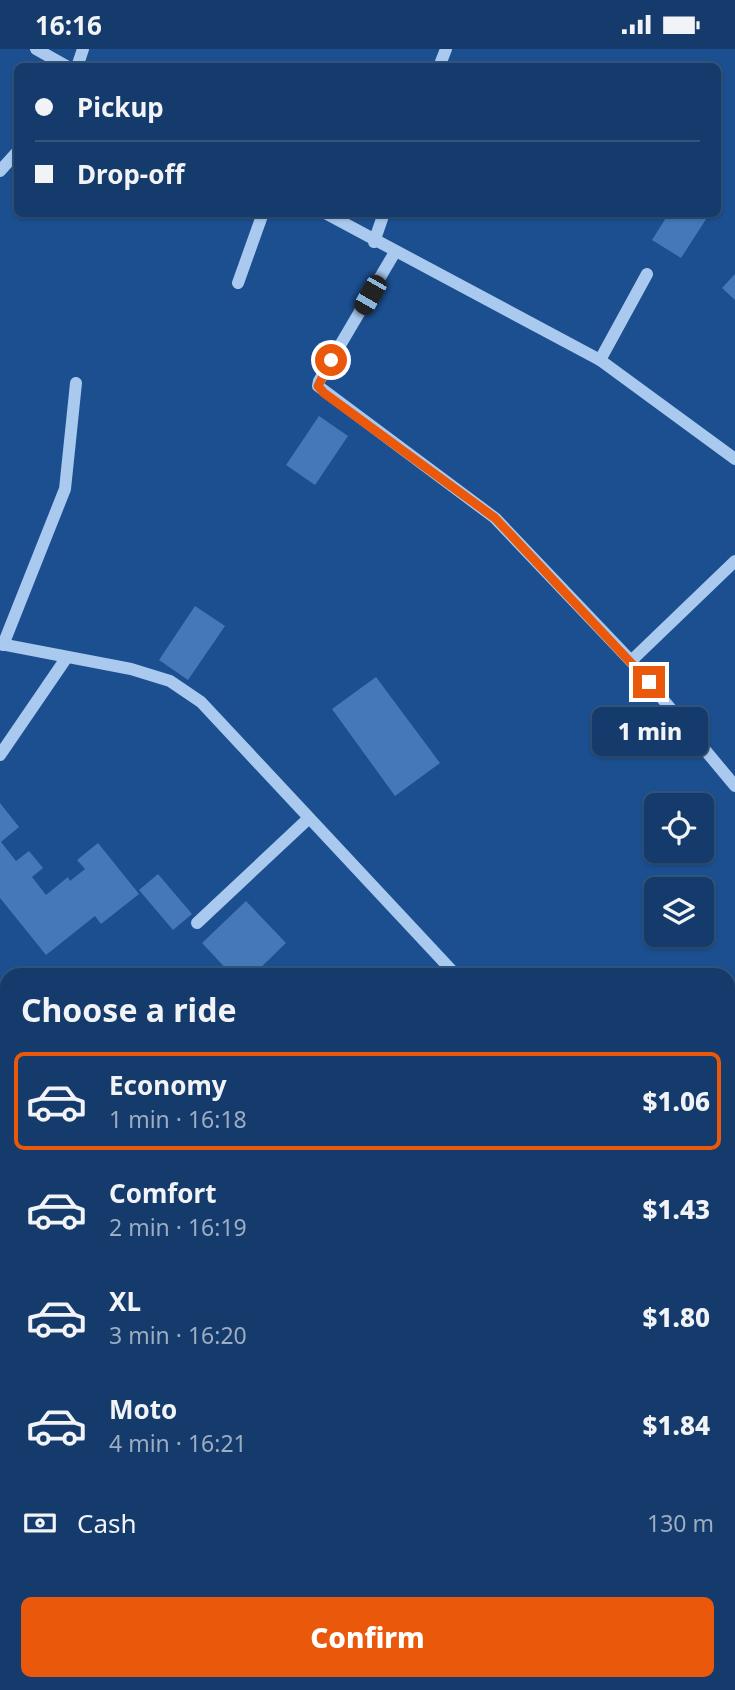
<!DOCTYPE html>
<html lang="en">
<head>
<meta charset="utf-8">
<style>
  body { margin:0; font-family:"Noto Sans",sans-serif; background:#1d4271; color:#f1f3f6; height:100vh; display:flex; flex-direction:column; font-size:26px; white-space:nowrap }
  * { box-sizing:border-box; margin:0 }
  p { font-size:23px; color:#9dadc1 }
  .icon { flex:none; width:38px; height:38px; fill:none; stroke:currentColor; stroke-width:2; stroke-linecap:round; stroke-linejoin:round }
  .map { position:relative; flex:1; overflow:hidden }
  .details { position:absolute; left:0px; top:919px; width:735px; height:723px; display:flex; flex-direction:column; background:#143b6b; border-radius:21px 21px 0 0; box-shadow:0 2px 5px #0004,0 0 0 2px #33557e }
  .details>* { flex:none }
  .banner { position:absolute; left:14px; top:14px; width:707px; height:154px; border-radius:10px; box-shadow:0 2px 5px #0004,0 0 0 2px #33557e; display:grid; align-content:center; height:154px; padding:0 21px; background:#143b6b }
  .buttons { position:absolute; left:644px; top:744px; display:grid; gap:14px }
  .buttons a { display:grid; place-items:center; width:70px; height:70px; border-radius:10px; background:#143b6b; box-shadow:0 2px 5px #0004,0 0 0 2px #33557e; font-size:35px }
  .end { position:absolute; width:32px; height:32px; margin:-16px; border:9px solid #ea580c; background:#fff; box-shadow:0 0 0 4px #fff }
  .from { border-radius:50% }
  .bubble { position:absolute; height:49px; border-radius:10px; background:#143b6b; box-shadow:0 2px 5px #0004,0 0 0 2px #33557e; font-size:23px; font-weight:800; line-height:49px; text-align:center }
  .car { position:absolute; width:21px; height:42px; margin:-21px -10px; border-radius:9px; box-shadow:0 0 5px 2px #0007; background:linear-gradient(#222 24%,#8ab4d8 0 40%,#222 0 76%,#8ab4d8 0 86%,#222 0) }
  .banner b { display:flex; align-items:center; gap:24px; height:66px; font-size:26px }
  .banner b+b { border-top:2px solid #33557e }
  .banner i { width:18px; height:18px; background:#f1f3f6 }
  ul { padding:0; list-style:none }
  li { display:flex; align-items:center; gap:21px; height:98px; margin:0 14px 10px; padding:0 7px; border:4px solid transparent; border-radius:10px }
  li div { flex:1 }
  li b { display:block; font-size:26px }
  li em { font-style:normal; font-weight:800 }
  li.current { border-color:#ea580c }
  li>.icon { width:63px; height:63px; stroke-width:1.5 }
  h2 { padding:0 21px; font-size:32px; line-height:84px }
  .pay { display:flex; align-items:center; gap:18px; height:77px; padding:0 21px; font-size:26px }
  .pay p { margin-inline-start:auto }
  .primary-button { display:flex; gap:14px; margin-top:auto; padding:14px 21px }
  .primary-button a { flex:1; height:80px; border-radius:10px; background:#ea580c; color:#fff; font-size:28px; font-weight:800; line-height:80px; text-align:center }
  .status { display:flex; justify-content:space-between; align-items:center; height:49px; padding:0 35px; background:#143b6b; direction:ltr }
  .status svg { height:19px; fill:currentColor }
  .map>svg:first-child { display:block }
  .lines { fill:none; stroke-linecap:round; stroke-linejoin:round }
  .canal { stroke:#3c6290; stroke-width:26 }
  .building { fill:#4478b7 }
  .minor { stroke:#a9c9ee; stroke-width:12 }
  .route { stroke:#ea580c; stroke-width:9 }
</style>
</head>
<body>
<div class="status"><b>16:16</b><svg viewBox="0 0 49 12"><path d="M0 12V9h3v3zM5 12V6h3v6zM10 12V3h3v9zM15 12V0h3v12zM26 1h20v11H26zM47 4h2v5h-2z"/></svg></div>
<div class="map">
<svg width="735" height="1641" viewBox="0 0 735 1641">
  <rect width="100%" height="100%" fill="#1b4f8f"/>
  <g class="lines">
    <path class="canal" d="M0 1191 7 1184"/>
  </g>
  <g class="building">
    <path d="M669 164H710L681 209 652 191Z"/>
    <path d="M735 225V251L722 239Z"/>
    <path d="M319 367 348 387 315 436 286 416Z"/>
    <path d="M195 557 225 577 188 631 159 611Z"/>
    <path d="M376 628 440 714 395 747 332 660Z"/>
    <path d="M0 754 19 778 1 793 16 812 29 802 43 819 32 828 46 846 68 828 70 832 85 820 77 811 98 794 139 845 101 875 95 867 46 906 0 849Z"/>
    <path d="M158 825 192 865 173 881 139 841Z"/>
    <path d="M246 852 286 894 253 926H232L202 894Z"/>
    <path d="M735 1282V1372L728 1379V1289Z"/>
    <path d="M0 1332 7 1338V1409L0 1403Z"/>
    <path d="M7 1438V1501L0 1495V1446Z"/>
    <path d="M221 1634H294L289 1641H229Z"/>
  </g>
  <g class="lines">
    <g class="minor">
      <path d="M36 0 68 18"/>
      <path d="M77 18 83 0"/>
      <path d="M439 18 446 0"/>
      <path d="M0 122 18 102"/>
      <path d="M325 164 600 311 735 410"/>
      <path d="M374 193 384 164"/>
      <path d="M395 203 319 332 318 337 495 469 631 612 735 737"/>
      <path d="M238 234 263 164"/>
      <path d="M600 311 647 225"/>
      <path d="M0 595 131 620 170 632 201 653 456 926"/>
      <path d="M3 596 65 440 76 334"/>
      <path d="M631 612 735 512"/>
      <path d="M0 706 67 608"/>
      <path d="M197 874 309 769"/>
      <path d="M728 1214 735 1221"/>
      <path d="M0 1308 7 1300"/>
      <path d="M0 1566 7 1573"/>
      <path d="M74 1634 81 1641"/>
      <path d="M163 1641 170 1634"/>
      <path d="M609 1641 615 1634"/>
    </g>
  </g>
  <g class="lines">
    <path class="route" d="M331 311 318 337 324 344 495 469 649 633"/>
  </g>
</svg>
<div class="buttons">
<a><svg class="icon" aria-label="locate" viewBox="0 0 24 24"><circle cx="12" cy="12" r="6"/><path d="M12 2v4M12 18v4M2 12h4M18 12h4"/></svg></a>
<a><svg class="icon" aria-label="layers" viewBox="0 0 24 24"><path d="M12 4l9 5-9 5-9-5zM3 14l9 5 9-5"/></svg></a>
</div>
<i class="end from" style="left:331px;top:311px"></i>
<i class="end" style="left:649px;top:633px"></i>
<div class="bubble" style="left:592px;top:658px;width:116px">1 min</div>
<i class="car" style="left:370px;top:246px;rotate:210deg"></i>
<div class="banner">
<b><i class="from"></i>Pickup</b>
<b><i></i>Drop-off</b>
</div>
<section class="details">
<h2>Choose a ride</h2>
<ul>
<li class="current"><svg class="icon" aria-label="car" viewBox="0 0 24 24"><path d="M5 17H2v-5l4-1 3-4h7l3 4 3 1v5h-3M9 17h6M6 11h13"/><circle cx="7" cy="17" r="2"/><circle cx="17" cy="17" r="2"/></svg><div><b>Economy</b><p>1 min · 16:18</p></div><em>$1.06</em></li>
<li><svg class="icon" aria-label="car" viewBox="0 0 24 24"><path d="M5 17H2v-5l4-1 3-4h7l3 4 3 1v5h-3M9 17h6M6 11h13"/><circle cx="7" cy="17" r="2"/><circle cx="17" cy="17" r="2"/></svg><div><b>Comfort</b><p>2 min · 16:19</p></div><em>$1.43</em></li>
<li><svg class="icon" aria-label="car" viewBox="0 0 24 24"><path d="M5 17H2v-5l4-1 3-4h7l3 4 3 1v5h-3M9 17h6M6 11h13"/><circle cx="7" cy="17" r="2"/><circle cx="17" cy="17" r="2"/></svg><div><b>XL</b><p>3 min · 16:20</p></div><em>$1.80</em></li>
<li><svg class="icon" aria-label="car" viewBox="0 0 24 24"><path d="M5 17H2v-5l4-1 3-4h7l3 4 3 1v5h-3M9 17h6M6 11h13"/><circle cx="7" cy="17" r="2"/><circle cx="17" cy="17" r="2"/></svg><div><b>Moto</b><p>4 min · 16:21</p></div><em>$1.84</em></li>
</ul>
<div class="pay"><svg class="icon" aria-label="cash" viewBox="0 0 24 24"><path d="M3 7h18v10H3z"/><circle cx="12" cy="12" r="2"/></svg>Cash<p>130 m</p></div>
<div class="primary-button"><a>Confirm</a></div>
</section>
</div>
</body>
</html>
